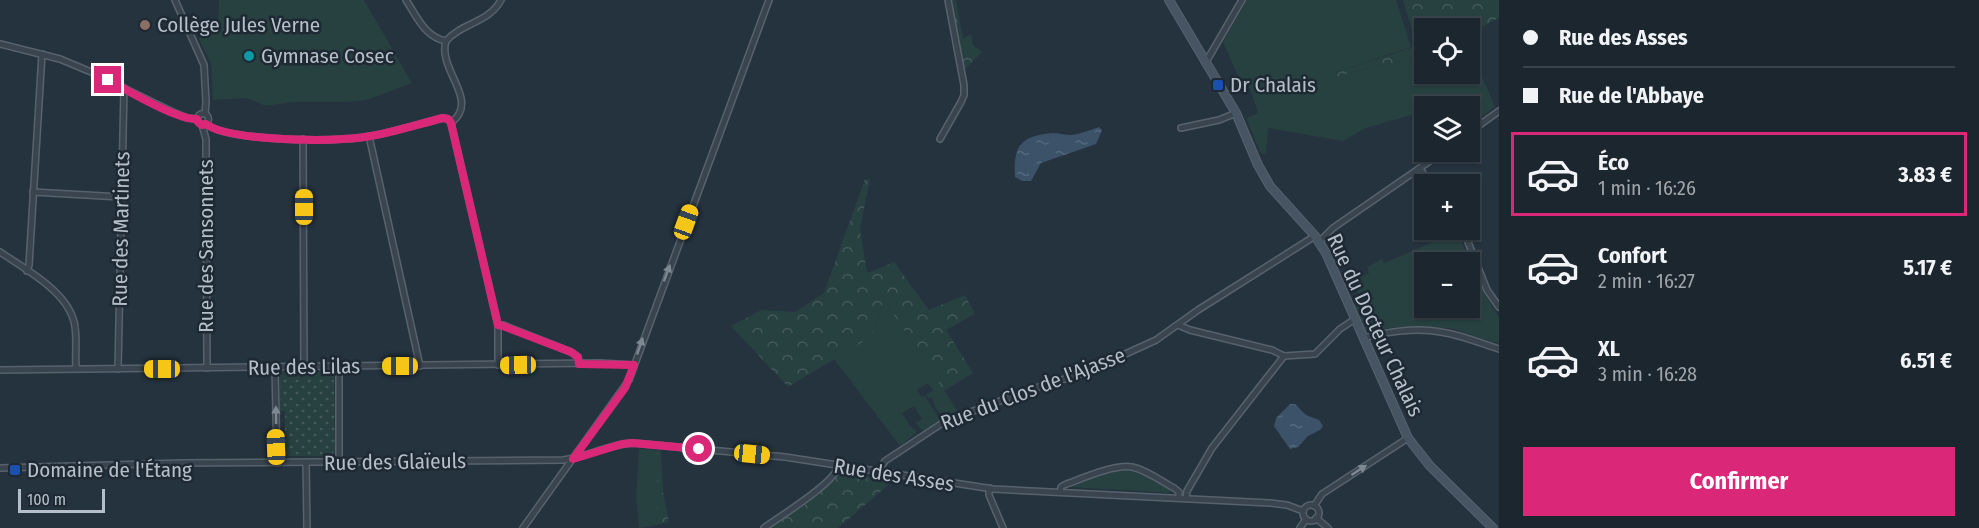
<!DOCTYPE html>
<html lang="fr">
<head>
<meta charset="utf-8">
<style>
  body { margin:0; font-family:"Fira Sans Condensed",sans-serif; background:#252e37; color:#f1f3f6; height:100vh; display:flex; flex-direction:column; font-size:22px; white-space:nowrap }
  * { box-sizing:border-box; margin:0 }
  p { font-size:20px; color:#a0a5aa }
  .icon { flex:none; width:33px; height:33px; fill:none; stroke:currentColor; stroke-width:2; stroke-linecap:round; stroke-linejoin:round }
  .map { position:relative; flex:1; overflow:hidden }
  .drawer { display:flex; flex-direction:column; background:#1c262f; width:480px }
  .drawer>* { flex:none }
  .banner { display:grid; align-content:center; height:132px; padding:0 24px; background:#1c262f }
  .tools { position:absolute; left:1414px; top:18px; display:grid; gap:12px }
  .tools a { display:grid; place-items:center; width:66px; height:66px; border-radius:0px; background:#1c262f; box-shadow:0 2px 4px #0004,0 0 0 2px #3a434b; font-size:30px }
  .scale { position:absolute; left:18px; bottom:15px; width:87px; box-sizing:border-box; padding-left:6px; border:3px solid #b5bfca; border-top:0; font-size:16px; line-height:21px; white-space:nowrap; color:#b5bfca; -webkit-text-stroke:4px #1e2934; paint-order:stroke }
  .end { position:absolute; width:27px; height:27px; margin:-14px; border:8px solid #db2777; background:#fff; box-shadow:0 0 0 3px #fff }
  .from { border-radius:50% }
  .car { position:absolute; width:18px; height:36px; margin:-18px -9px; border-radius:8px; box-shadow:0 0 4px 2px #0007; background:linear-gradient(#f5c518 24%,#345 0 40%,#f5c518 0 76%,#345 0 86%,#f5c518 0) }
  .banner b { display:flex; align-items:center; gap:21px; height:57px; font-size:22px }
  .banner b+b { border-top:2px solid #3a434b }
  .banner i { width:15px; height:15px; background:#f1f3f6 }
  ul { padding:0; list-style:none }
  li { display:flex; align-items:center; gap:18px; height:84px; margin:0 12px 9px; padding:0 12px; border:3px solid transparent; border-radius:0px }
  li div { flex:1 }
  li b { display:block; font-size:22px }
  li em { font-style:normal; font-weight:700 }
  li.on { border-color:#db2777 }
  li>.icon { width:54px; height:54px; stroke-width:1.5 }
  .action { display:flex; gap:12px; margin-top:auto; padding:12px 24px }
  .action a { flex:1; height:69px; border-radius:0px; background:#db2777; color:#fff; font-size:24px; font-weight:700; line-height:69px; text-align:center }
  main { display:flex; flex:1; min-height:0 }
  .map>svg:first-child { display:block }
  .green { fill:#274040 }
  .forest { fill:url(#forest-crowns) }
  .park { fill:url(#park-dots) }
  .water { fill:url(#water-ripples) }
  .lines { fill:none; stroke-linecap:round; stroke-linejoin:round }
  .street-casing { stroke:#57626d; stroke-width:8 }
  .secondary-casing { stroke:#57626d; stroke-width:10 }
  .street { stroke:#39444f; stroke-width:5 }
  .secondary { stroke:#475462; stroke-width:8 }
  .oneway { fill:#7d8893 }
  .route { stroke:#db2777; stroke-width:8 }
  .education-dot { fill:#8d6e63; stroke:#1e2934; stroke-width:2 }
  .culture-dot { fill:#0f9aa8; stroke:#1e2934; stroke-width:2 }
  .transit-dot { fill:#1a4fb4; stroke:#1e2934; stroke-width:2 }
  .labels { text-anchor:middle; dominant-baseline:central; stroke-width:5; stroke-linejoin:round; paint-order:stroke }
  .poi-label { font-size:21px; fill:#b5bfca; stroke:#1e2934; text-anchor:start }
  .street-label { font-size:21px; fill:#b5bfca; stroke:#1e2934 }
</style>
</head>
<body>
<main>
<div class="map">
<svg width="1499" height="528" viewBox="0 0 1499 528">
  <defs>
    <pattern id="forest-crowns" width="20" height="18" patternUnits="userSpaceOnUse" patternTransform="scale(1.5)"><rect width="20" height="18" fill="#274040"/><path d="M2 6a3 3 0 1 1 6 0M12 15a3 3 0 1 1 6 0" fill="none" stroke="#445a5a"/></pattern>
    <pattern id="park-dots" width="8" height="8" patternUnits="userSpaceOnUse" patternTransform="scale(1.5)"><rect width="8" height="8" fill="#274040"/><path d="M2 2h.1M6 6h.1" fill="none" stroke="#445a5a" stroke-width="1.8" stroke-linecap="round"/></pattern>
    <pattern id="water-ripples" width="26" height="14" patternUnits="userSpaceOnUse" patternTransform="scale(1.5)"><rect width="26" height="14" fill="#3b5268"/><path d="M2 4q2-2 4 0t4 0M15 11q2-2 4 0t4 0" fill="none" stroke="#55697c"/></pattern>
  </defs>
  <rect width="100%" height="100%" fill="#25333f"/>
  <g class="green">
    <path d="M219 0H364L412 83 367 100 345 102H292L266 106 246 98 213 100 211 64 199 39 200 32 203 28H218Z"/>
    <path d="M1247 0H1396L1411 47 1335 73 1337 77 1373 66 1415 59 1425 54V74H1470V49L1495 107 1470 124V106H1425V111L1366 128 1343 141 1268 128 1266 153 1261 154 1246 118 1258 113 1248 83H1241L1223 42Z"/>
    <path d="M1454 233 1462 243 1470 262H1425V308H1470V263L1478 284 1499 317V344L1450 328 1396 327 1368 332 1365 330 1353 304 1361 300 1353 280 1369 273 1367 267 1382 259 1384 263Z"/>
    <path d="M884 300 959 413 945 418 936 409 932 398H928L926 395 933 390 928 383 917 390 922 397 925 396 940 420 923 431 915 423 922 419 914 406 902 413 911 427 916 430V433L900 446 834 359 871 337Z"/>
    <path d="M639 449 657 450V525L639 528 636 497Z"/>
    <path d="M1121 469C1140 469 1154 479 1170 487L1171 491 1169 493 1070 487 1069 485Z"/>
  </g>
  <g class="forest">
    <path d="M951 0H956L963 39 971 34 973 46 982 52 963 71Z"/>
    <path d="M1403 0H1499V18L1470 33V28H1425V54L1415 59 1373 66 1337 77 1335 73 1417 46Z"/>
    <path d="M865 179 870 180 860 228 867 273 894 262 929 310 965 295 975 314 946 330 973 373 944 391 884 300 871 337 788 387 731 326 761 310 795 312 824 293Z"/>
    <path d="M657 450 661 451 663 492 669 522 657 525Z"/>
    <path d="M843 472 894 480 838 528H770Z"/>
  </g>
  <path class="park" d="M331 371 334 374 335 451 331 456H283L280 454V442H285V411H280V375L282 372Z"/>
  <g class="water">
    <path d="M1099 127 1102 130 1096 144 1041 163 1031 181H1022L1015 177C1013 147 1020 136 1052 133 1058 133 1065 135 1071 135 1081 134 1090 130 1099 127Z"/>
    <path d="M1290 404H1295L1306 415 1319 420 1323 426 1320 430 1308 436 1298 447 1290 449 1274 426 1276 418Z"/>
  </g>
  <g class="lines">
    <defs>
      <g id="street">
        <path d="M175 0 204 65 206 102 205 114"/>
        <path d="M406 0C417 17 425 37 446 41"/>
        <path d="M0 44 60 59 91 72 175 113 187 118 197 119"/>
        <path d="M1206 62 1242 0"/>
        <circle cx="203" cy="119" r="5.5"/>
        <path d="M451 123 498 325V365"/>
        <path d="M451 123C481 100 437 70 446 41 461 23 489 23 501 0"/>
        <path d="M206 124C225 140 316 141 343 139 377 138 411 126 443 118L448 119 451 123"/>
        <path d="M202 125 206 139 207 368"/>
        <path d="M1181 128 1219 120 1236 113"/>
        <path d="M1470 132 1499 111"/>
        <path d="M369 136 420 366"/>
        <path d="M303 139 304 366"/>
        <path d="M940 139 961 102 964 95V85L948 0"/>
        <path d="M1420 168 1429 184"/>
        <path d="M33 192 121 197"/>
        <path d="M1461 230 1466 237 1487 290 1499 307"/>
        <path d="M1319 242 1333 228 1443 152"/>
        <path d="M0 252C26 270 71 293 75 327 77 340 75 355 76 369"/>
        <path d="M27 271 29 265 42 54"/>
        <path d="M498 325H503L571 352 578 357 579 364"/>
        <path d="M1178 325 1190 330 1272 350 1284 356 1315 354 1340 329 1355 319"/>
        <path d="M1363 338C1388 332 1415 327 1441 332 1461 335 1480 343 1499 349"/>
        <path d="M339 366V462"/>
        <path d="M275 367 277 463"/>
        <path d="M118 369 124 88"/>
        <path d="M0 370 600 363 634 365"/>
        <path d="M306 463 307 528"/>
        <path d="M0 468 183 463 563 460C587 457 609 444 633 443L785 457 993 489 1270 503 1287 505 1303 511"/>
        <path d="M878 472 885 461 944 422 1032 389 1084 373 1156 340 1198 310 1315 236"/>
        <path d="M989 488V495L1003 528"/>
        <path d="M1060 492 1061 487 1064 485C1081 479 1114 464 1132 467 1147 470 1161 481 1174 488L1179 492V498"/>
        <path d="M1186 498 1187 491 1212 448 1284 356"/>
        <circle cx="1311" cy="513" r="8"/>
        <path d="M1314 506 1322 494 1408 438"/>
        <path d="M1316 518 1328 528"/>
        <path d="M523 528 629 380 769 0"/>
        <path d="M764 528C782 515 833 484 839 466"/>
        <path d="M1300 528 1306 519"/>
      </g>
      <path id="secondary" d="M1169 0 1236 113 1258 165 1270 186 1315 236 1326 253 1408 438 1430 466 1493 528"/>
    </defs>
    <use href="#street" class="street-casing"/>
    <use href="#secondary" class="secondary-casing"/>
    <use href="#street" class="street"/>
    <use href="#secondary" class="secondary"/>
  </g>
  <defs><path id="oneway-solid" d="M-6-.8H1V-3.2L6.5 0L1 3.2V.8H-6Z" transform="scale(1.5)"/></defs>
  <g class="oneway">
    <use href="#oneway-solid" transform="translate(667 273) rotate(-70)"/>
    <use href="#oneway-solid" transform="translate(640 346) rotate(-71)"/>
    <use href="#oneway-solid" transform="translate(276 415) rotate(-91)"/>
    <use href="#oneway-solid" transform="translate(1359 470) rotate(-33)"/>
  </g>
  <g class="lines">
    <path class="route" d="M108 80C127 90 177 120 197 119L198 122 202 125 206 124C226 140 316 141 343 139 377 138 411 126 443 118L448 119 451 123 498 325 503 326 571 352 578 357 579 364 634 365 625 388 573 459 622 444 633 443 699 449"/>
  </g>
  <circle class="education-dot" cx="145" cy="25" r="6"/>
  <circle class="culture-dot" cx="249" cy="56" r="6"/>
  <g class="transit-dot">
    <rect x="1212" y="79" width="12" height="12" rx="3"/>
    <rect x="9" y="464" width="12" height="12" rx="3"/>
  </g>
  <g class="labels">
    <g class="poi-label">
      <text x="157" y="25">Collège Jules Verne</text>
      <text x="261" y="56">Gymnase Cosec</text>
      <text x="1230" y="85">Dr Chalais</text>
      <text x="27" y="470">Domaine de l'Étang</text>
    </g>
    <g class="street-label">
      <text transform="translate(121 229) rotate(-89)">Rue des Martinets</text>
      <text transform="translate(206 246) rotate(-90)">Rue des Sansonnets</text>
      <text transform="translate(1375 325) rotate(65)">Rue du Docteur Chalais</text>
      <text transform="translate(304 367) rotate(-1)">Rue des Lilas</text>
      <text transform="translate(1033 389) rotate(-21)">Rue du Clos de l'Ajasse</text>
      <text transform="translate(395 462) rotate(-1)">Rue des Glaïeuls</text>
      <text transform="translate(894 475) rotate(9)">Rue des Asses</text>
    </g>
  </g>
</svg>
<div class="tools">
<a><svg class="icon" aria-label="locate" viewBox="0 0 24 24"><circle cx="12" cy="12" r="6"/><path d="M12 2v4M12 18v4M2 12h4M18 12h4"/></svg></a>
<a><svg class="icon" aria-label="layers" viewBox="0 0 24 24"><path d="M12 4l9 5-9 5-9-5zM3 14l9 5 9-5"/></svg></a>
<a>+</a>
<a>−</a>
</div>
<div class="scale">100 m</div>
<i class="end from" style="left:699px;top:449px"></i>
<i class="end" style="left:108px;top:80px"></i>
<i class="car" style="left:304px;top:207px;rotate:0deg"></i>
<i class="car" style="left:686px;top:222px;rotate:20deg"></i>
<i class="car" style="left:518px;top:365px;rotate:269deg"></i>
<i class="car" style="left:400px;top:366px;rotate:270deg"></i>
<i class="car" style="left:162px;top:369px;rotate:270deg"></i>
<i class="car" style="left:276px;top:447px;rotate:358deg"></i>
<i class="car" style="left:752px;top:454px;rotate:96deg"></i>
</div>
<section class="drawer">
<div class="banner">
<b><i class="from"></i>Rue des Asses</b>
<b><i></i>Rue de l'Abbaye</b>
</div>
<ul>
<li class="on"><svg class="icon" aria-label="car" viewBox="0 0 24 24"><path d="M5 17H2v-5l4-1 3-4h7l3 4 3 1v5h-3M9 17h6M6 11h13"/><circle cx="7" cy="17" r="2"/><circle cx="17" cy="17" r="2"/></svg><div><b>Éco</b><p>1 min · 16:26</p></div><em>3.83 €</em></li>
<li><svg class="icon" aria-label="car" viewBox="0 0 24 24"><path d="M5 17H2v-5l4-1 3-4h7l3 4 3 1v5h-3M9 17h6M6 11h13"/><circle cx="7" cy="17" r="2"/><circle cx="17" cy="17" r="2"/></svg><div><b>Confort</b><p>2 min · 16:27</p></div><em>5.17 €</em></li>
<li><svg class="icon" aria-label="car" viewBox="0 0 24 24"><path d="M5 17H2v-5l4-1 3-4h7l3 4 3 1v5h-3M9 17h6M6 11h13"/><circle cx="7" cy="17" r="2"/><circle cx="17" cy="17" r="2"/></svg><div><b>XL</b><p>3 min · 16:28</p></div><em>6.51 €</em></li>
</ul>
<div class="action"><a>Confirmer</a></div>
</section>
</main>
</body>
</html>
